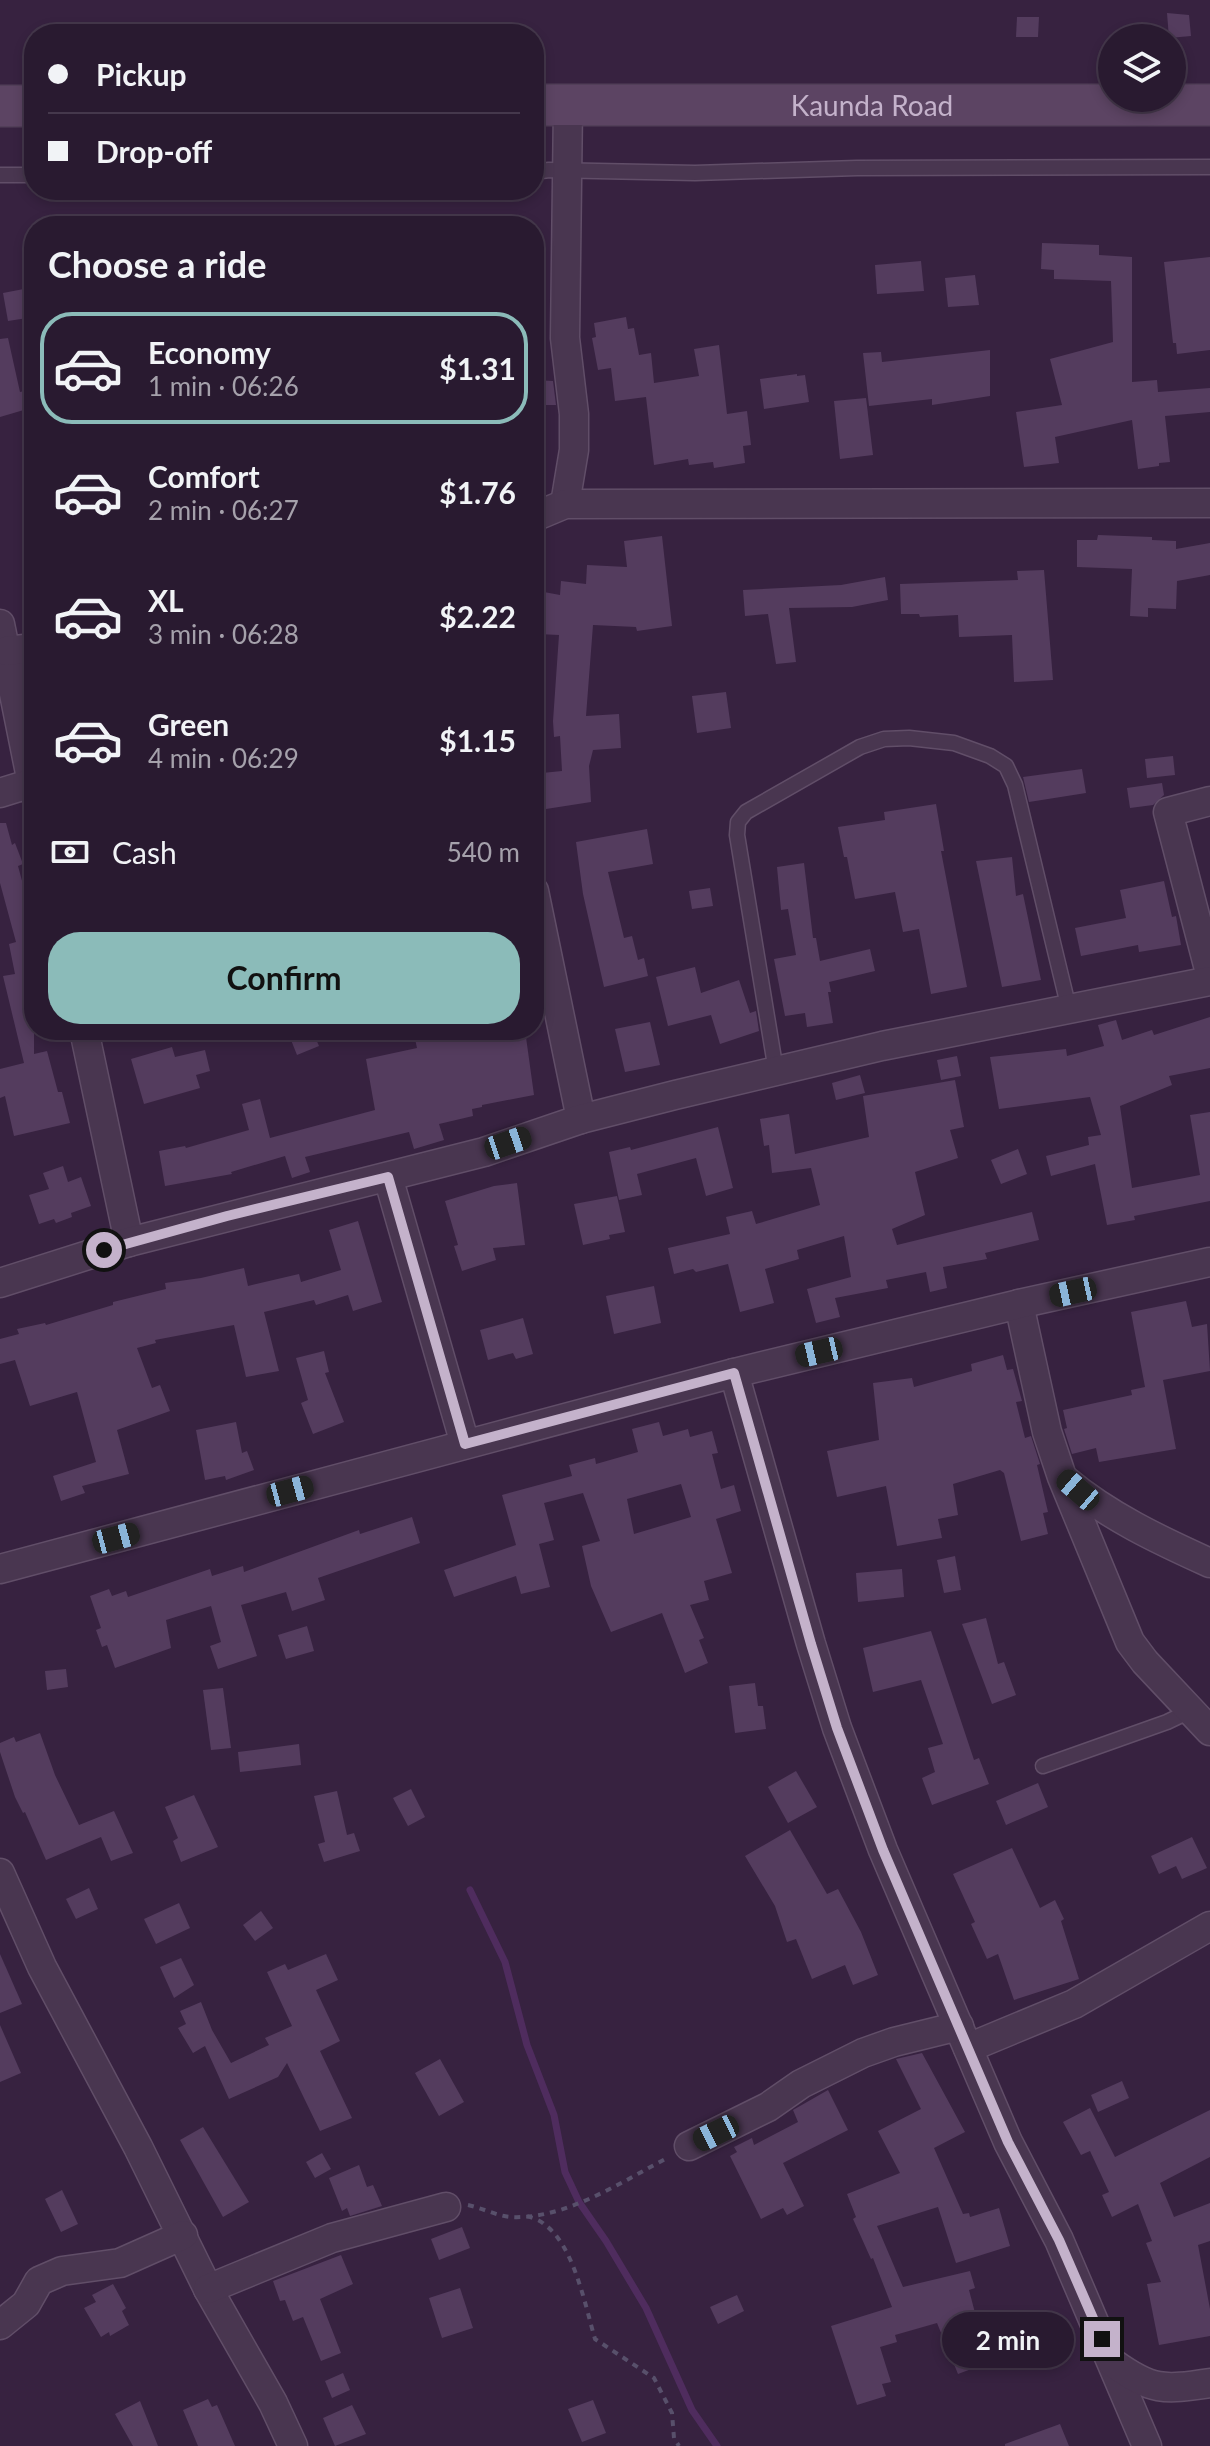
<!DOCTYPE html>
<html lang="en">
<head>
<meta charset="utf-8">
<style>
  body { margin:0; font-family:Lato,sans-serif; background:#312338; color:#f1f3f6; height:100vh; display:flex; flex-direction:column; font-size:30px; white-space:nowrap }
  * { box-sizing:border-box; margin:0 }
  p { font-size:26px; color:#a5a1ab }
  .icon { flex:none; width:44px; height:44px; fill:none; stroke:currentColor; stroke-width:2; stroke-linecap:round; stroke-linejoin:round }
  .map { position:relative; flex:1; overflow:hidden }
  .side { position:absolute; left:24px; top:216px; width:520px; height:824px; display:flex; flex-direction:column; background:#291a30; border-radius:32px; box-shadow:0 4px 12px #0003,0 0 0 2px #45384c }
  .side>* { flex:none }
  .banner { position:absolute; left:24px; top:24px; width:520px; height:176px; border-radius:32px; box-shadow:0 4px 12px #0003,0 0 0 2px #45384c; display:grid; align-content:center; height:176px; padding:0 24px; background:#291a30 }
  .buttons { position:absolute; left:1098px; top:24px; display:grid; gap:16px }
  .buttons a { display:grid; place-items:center; width:88px; height:88px; border-radius:50%; background:#291a30; box-shadow:0 4px 12px #0003,0 0 0 2px #45384c; font-size:40px }
  .end { position:absolute; width:36px; height:36px; margin:-18px; border:10px solid #c4b2cb; background:#111; box-shadow:0 0 0 4px #111 }
  .from { border-radius:50% }
  .bubble { position:absolute; height:56px; border-radius:28px; background:#291a30; box-shadow:0 4px 12px #0003,0 0 0 2px #45384c; font-size:26px; font-weight:700; line-height:56px; text-align:center }
  .car { position:absolute; width:24px; height:48px; margin:-24px -12px; border-radius:10px; box-shadow:0 0 6px 2px #0007; background:linear-gradient(#222 24%,#8ab4d8 0 40%,#222 0 76%,#8ab4d8 0 86%,#222 0) }
  .banner b { display:flex; align-items:center; gap:28px; height:76px; font-size:30px }
  .banner b+b { border-top:2px solid #45384c }
  .banner i { width:20px; height:20px; background:#f1f3f6 }
  ul { padding:0; list-style:none }
  li { display:flex; align-items:center; gap:24px; height:112px; margin:0 16px 12px; padding:0 8px; border:4px solid transparent; border-radius:32px }
  li div { flex:1 }
  li b { display:block; font-size:30px }
  li em { font-style:normal; font-weight:700 }
  li.selected { border-color:#8bbbb9 }
  li>.icon { width:72px; height:72px; stroke-width:1.5 }
  h2 { padding:0 24px; font-size:36px; line-height:96px }
  .pay { display:flex; align-items:center; gap:20px; height:88px; padding:0 24px; font-size:30px }
  .pay p { margin-inline-start:auto }
  .primary-button { display:flex; gap:16px; margin-top:auto; padding:16px 24px }
  .primary-button a { flex:1; height:92px; border-radius:32px; background:#8bbbb9; color:#111; font-size:32px; font-weight:700; line-height:92px; text-align:center }
  .map>svg:first-child { display:block }
  .lines { fill:none; stroke-linecap:round; stroke-linejoin:round }
  .stream { stroke:#4f2c5e; stroke-width:7 }
  .building { fill:#543c5e; fill-rule:evenodd }
  .service-casing { stroke:#614e68; stroke-width:17 }
  .minor-casing { stroke:#614e68; stroke-width:31 }
  .secondary-casing { stroke:#523f59; stroke-width:43 }
  .path { stroke:#58506b; stroke-width:4; stroke-dasharray:6 6; stroke-linecap:butt }
  .service { stroke:#493650; stroke-width:14 }
  .minor { stroke:#493650; stroke-width:28 }
  .secondary { stroke:#5c4463; stroke-width:40 }
  .route { stroke:#c4b2cb; stroke-width:10 }
  .labels { text-anchor:middle; dominant-baseline:central; stroke-width:6; stroke-linejoin:round; paint-order:stroke }
  .street-label { font-size:28px; fill:#c4b2cb; stroke:#2e1b35 }
</style>
</head>
<body>
<div class="map">
<svg width="1210" height="2446" viewBox="0 0 1210 2446">
  <rect width="100%" height="100%" fill="#372240"/>
  <g class="lines">
    <path class="stream" d="M470 1890 505 1962 527 2045 554 2115 565 2172 579 2202 606 2241 646 2308 692 2410 717 2446"/>
  </g>
  <g class="building">
    <path d="M1167 13 1189 15 1191 36 1169 38Z"/>
    <path d="M1017 17H1039L1038 37H1016Z"/>
    <path d="M1042 243 1099 245V255L1132 257V382L1157 380 1158 392 1210 388V412L1165 416 1170 462 1159 463V466L1138 469 1132 420 1055 437 1059 463 1024 467 1016 412 1062 405 1050 359 1113 342 1111 281 1054 279V270L1041 269Z"/>
    <path d="M1210 257V350L1177 354 1176 343H1173L1164 262Z"/>
    <path d="M921 261 924 291 877 294 875 265Z"/>
    <path d="M975 275 979 305 948 307 945 278Z"/>
    <path d="M34 287V317L8 321 3 293Z"/>
    <path d="M626 317 628 329 634 328 639 355 651 353 654 383 699 376 694 349 719 345 727 414 747 411 751 445 743 446 745 463 714 468 713 462 689 465 688 459 654 465 646 397 615 401 611 368 598 370 592 338 596 337 594 323Z"/>
    <path d="M8 338 20 392 34 389V407L0 417V339Z"/>
    <path d="M990 350V396L932 405V399L869 406 863 353 881 352 882 362Z"/>
    <path d="M797 374V376L805 375 809 402 764 409 760 379Z"/>
    <path d="M534 380 553 381 556 405H534Z"/>
    <path d="M866 398 873 455 840 459 834 401Z"/>
    <path d="M1098 535 1152 537V540L1176 541V549L1210 543V575L1177 581 1176 609 1148 608V617L1130 616 1132 569 1077 567V540H1097Z"/>
    <path d="M662 536 672 626 637 631 636 627 593 625 586 716 619 714 621 748 593 750 589 766 591 802 546 809 542 773 562 771 560 736 554 737 553 721 559 635 538 634 544 592 560 595 561 581 586 584 587 565 627 567 624 541Z"/>
    <path d="M1044 570 1053 680 1014 682 1012 635 959 637 958 615 920 617 919 614H901L900 584 1018 580 1017 571Z"/>
    <path d="M885 577 888 600 852 607 789 608 796 662 776 664 768 614 745 616 743 590 841 585Z"/>
    <path d="M726 692 731 728 697 733 692 696Z"/>
    <path d="M1173 756 1175 775 1147 778 1145 759Z"/>
    <path d="M1082 769 1086 793 1029 802 1023 777Z"/>
    <path d="M1162 783 1164 795 1153 805 1130 808 1127 788Z"/>
    <path d="M936 804 944 851H941L967 987 931 994 919 929 903 932 895 892 855 899 847 857H844L838 827 885 820 884 812Z"/>
    <path d="M0 823H6L12 845 15 843 23 864 18 866 34 925V1054L47 1051 58 1092H62L70 1123 14 1136 5 1096 0 1098V1069L24 1063 3 976 15 974 9 944 16 942 0 883Z"/>
    <path d="M647 829 653 864 608 872 624 938 632 936 638 960 644 958 648 976 604 987 583 894 576 842Z"/>
    <path d="M1012 857 1016 896 1023 894 1041 980 1002 987 976 861Z"/>
    <path d="M804 863 813 938H816L820 961 870 949 875 971 829 982 831 992H828L833 1023 807 1027 805 1013 785 1016 774 959 796 955 788 909 781 910 777 867Z"/>
    <path d="M1164 881 1172 917 1176 916 1181 945 1139 952 1138 945 1081 956 1075 928 1126 918 1120 890Z"/>
    <path d="M710 888 713 906 692 909 689 891Z"/>
    <path d="M695 967 701 993 739 980 750 1013 756 1011 759 1031 720 1044 711 1015 668 1026 656 977Z"/>
    <path d="M1210 1017V1068L1169 1076 1172 1085 1120 1106 1132 1188 1200 1175 1190 1115 1210 1112V1201L1134 1216 1135 1220 1107 1225 1095 1164 1051 1176 1046 1156 1089 1145 1088 1137 1101 1135 1090 1097 999 1109 990 1057 1066 1049 1067 1056 1104 1046 1098 1025 1116 1020 1122 1040 1152 1030 1154 1035Z"/>
    <path d="M650 1022 660 1065 625 1072 615 1029Z"/>
    <path d="M287 1030H312L319 1046 297 1055Z"/>
    <path d="M413 1030H525L534 1095 482 1105V1107L472 1109 473 1116 439 1124 444 1140 414 1149 409 1132 305 1157 310 1172 292 1178 285 1156 231 1172 232 1174 165 1186 159 1151 185 1146 186 1148 249 1130 242 1104 260 1099 270 1138 375 1110 366 1059 417 1048Z"/>
    <path d="M172 1047 175 1057 205 1050 210 1071 196 1075 200 1088 144 1104 131 1059Z"/>
    <path d="M957 1056 961 1076 941 1080 937 1060Z"/>
    <path d="M860 1075 865 1093 836 1100 832 1083Z"/>
    <path d="M955 1080 964 1127 950 1130 958 1158 915 1172 925 1215 892 1229 897 1245 1032 1212 1039 1240 985 1253 987 1259 943 1267 947 1288 930 1292 926 1272 886 1280 888 1288 835 1298 840 1317 816 1323 807 1289 851 1277 844 1236 797 1250 799 1259 765 1269 774 1303 740 1312 728 1264 696 1272 693 1269 674 1274 668 1248 730 1234 726 1217 752 1211 756 1224 820 1205 811 1168 772 1173 769 1145 764 1146 760 1119 789 1114 795 1154 869 1137 863 1096Z"/>
    <path d="M718 1127 733 1188 706 1196 696 1158 637 1174 642 1195 619 1200 609 1152 630 1147 631 1150Z"/>
    <path d="M1018 1149 1027 1174 1001 1184 991 1160Z"/>
    <path d="M63 1166 68 1182 81 1177 91 1206 71 1213 72 1217 56 1223 54 1219 39 1224 29 1195 49 1189 43 1173Z"/>
    <path d="M517 1183 525 1245 493 1248 496 1260 462 1271 454 1246 458 1245 445 1201 494 1186Z"/>
    <path d="M617 1196 625 1232 609 1235 610 1239 583 1245 574 1204Z"/>
    <path d="M358 1221 382 1302 353 1311 348 1295 316 1305 314 1300 264 1312 279 1371 246 1377 234 1325 155 1340 156 1343 137 1348 152 1388 160 1385 170 1411 117 1430 129 1474 82 1486 85 1493 61 1501 53 1476 96 1462 77 1392 30 1406 15 1360 0 1364V1339L19 1334 17 1329 45 1323 46 1325 113 1305V1302L166 1289 165 1283 201 1278 244 1268 248 1286 299 1274 301 1282 341 1270 329 1230Z"/>
    <path d="M654 1286 661 1323 614 1334 606 1296Z"/>
    <path d="M1186 1301 1192 1327 1207 1324 1210 1371 1163 1380 1176 1449 1099 1462 1096 1448 1072 1454 1064 1429 1067 1428 1063 1410 1132 1395 1131 1390 1145 1387 1131 1312Z"/>
    <path d="M523 1318 533 1354 516 1359 513 1353 488 1360 480 1330Z"/>
    <path d="M324 1351 329 1372 325 1373 344 1422 313 1434 301 1403 308 1400 296 1358Z"/>
    <path d="M1003 1355 1007 1370 1013 1369 1022 1401 1016 1402 1025 1438 1031 1436 1040 1464 1037 1465 1048 1512 1043 1513 1048 1534 1021 1541 1004 1473 1000 1470 953 1484 958 1515 938 1519 942 1538 897 1546 886 1486 837 1497 827 1451 879 1440 873 1383 912 1378 914 1387 972 1371 971 1364Z"/>
    <path d="M236 1422 242 1453 247 1451 254 1470 226 1480 225 1476 205 1480 196 1430Z"/>
    <path d="M659 1422 663 1436 688 1429 690 1437 712 1431 718 1453 712 1454 721 1489 734 1485 741 1511 716 1519 732 1573 704 1581 709 1600 690 1605 704 1638 699 1640 708 1663 685 1673 662 1613 611 1632 591 1586 582 1546 600 1541 583 1493 544 1503 554 1540 539 1544 550 1587 521 1594 516 1576 454 1597 444 1570 516 1545 502 1495 572 1476 569 1465 595 1458 596 1464 638 1452 632 1429ZM681 1484 691 1517 634 1534 627 1499Z"/>
    <path d="M412 1517 420 1543 318 1578 325 1600 292 1611 286 1592 241 1605 257 1656 218 1669 210 1646 221 1642 211 1606 166 1620 171 1648 115 1668 107 1645 102 1647 96 1630 101 1628 90 1596 109 1589 112 1596 126 1591 128 1597 210 1569 212 1576 243 1566 244 1572 359 1530 360 1534Z"/>
    <path d="M955 1556 961 1590 944 1593 937 1560Z"/>
    <path d="M902 1569 904 1597 858 1602 856 1573Z"/>
    <path d="M986 1618 998 1664 1004 1662 1016 1695 992 1704 962 1624Z"/>
    <path d="M307 1626 314 1651 286 1659 278 1635Z"/>
    <path d="M931 1631 974 1760 979 1758 989 1784 932 1805 922 1778 935 1772 928 1748 943 1744 921 1680 873 1692 863 1648Z"/>
    <path d="M66 1669 68 1687 47 1690 45 1671Z"/>
    <path d="M755 1683 758 1706H763L766 1729 735 1733 729 1686Z"/>
    <path d="M223 1688 231 1748 211 1750 203 1690Z"/>
    <path d="M40 1733 55 1775 79 1825 114 1811 133 1853 111 1861 101 1837 46 1860 25 1812 23 1813 15 1797 0 1752V1743L14 1737 16 1742Z"/>
    <path d="M299 1744 301 1765 240 1772 238 1752Z"/>
    <path d="M796 1771 817 1807 788 1823 768 1787Z"/>
    <path d="M1038 1783 1048 1807 1006 1825 996 1801Z"/>
    <path d="M411 1789 425 1817 408 1826 393 1798Z"/>
    <path d="M337 1791 347 1835 354 1833 360 1851 324 1862 318 1844 325 1842 314 1796Z"/>
    <path d="M194 1795 218 1847 181 1862 173 1841 178 1838 165 1807Z"/>
    <path d="M790 1830 827 1894 838 1889 861 1932 878 1975 853 1985 845 1965 812 1979 796 1939 787 1942 775 1906 745 1856Z"/>
    <path d="M1192 1837 1207 1868 1182 1879 1176 1866 1159 1874 1151 1856Z"/>
    <path d="M1012 1848 1040 1908 1055 1900 1064 1919 1061 1921 1079 1979 1014 2000 998 1954 987 1959 971 1924 975 1922 953 1874Z"/>
    <path d="M89 1888 98 1909 76 1919 66 1899Z"/>
    <path d="M179 1903 190 1928 156 1944 144 1919Z"/>
    <path d="M261 1911 273 1928 255 1941 243 1925Z"/>
    <path d="M0 1954 22 2004 0 2013Z"/>
    <path d="M326 1954 338 1980 316 1990 340 2041 320 2051 352 2118 320 2131 287 2063 278 2077 229 2099 205 2046 193 2053 178 2028 186 2024 180 2011 201 2002 212 2030 231 2063 269 2045 265 2038 292 2026 267 1972 285 1964 288 1970Z"/>
    <path d="M181 1958 194 1985 174 1998 160 1967Z"/>
    <path d="M0 2025 21 2073 0 2082Z"/>
    <path d="M922 2053 965 2132 934 2148 963 2214 969 2213 970 2217 999 2208 1010 2246 956 2263 938 2207 877 2226 903 2287 970 2271 975 2288 969 2290 979 2328 982 2327 990 2348 985 2349 990 2362 958 2374 937 2323 895 2335 897 2342 880 2347 891 2382 882 2384 886 2396 857 2405 831 2326 892 2307 873 2258 871 2259 853 2219 856 2217 847 2194 900 2173 878 2131 921 2109 896 2059Z"/>
    <path d="M440 2059 464 2102 439 2116 415 2073Z"/>
    <path d="M1122 2081 1129 2098 1098 2112 1091 2095Z"/>
    <path d="M828 2090 848 2130 783 2163 804 2206 787 2215 783 2208 761 2219 730 2156 737 2152 734 2147 752 2138 754 2145 798 2122 793 2110Z"/>
    <path d="M1090 2108 1115 2157 1210 2110V2157L1160 2183 1174 2217 1210 2203V2241L1198 2245 1210 2309V2336L1159 2345 1147 2284 1161 2282 1146 2243 1152 2241 1138 2204 1112 2217 1102 2195 1109 2192 1090 2151 1081 2155 1063 2122Z"/>
    <path d="M203 2127 249 2202 223 2217 180 2140Z"/>
    <path d="M322 2153 331 2169 315 2178 306 2162Z"/>
    <path d="M359 2165 367 2187 373 2185 382 2206 350 2216 347 2208 342 2211 329 2178Z"/>
    <path d="M62 2190 78 2224 61 2232 45 2199Z"/>
    <path d="M462 2227 470 2248 439 2260 431 2239Z"/>
    <path d="M341 2255 353 2284 320 2299 341 2353 321 2361 303 2317 293 2321 285 2300 280 2301 273 2281Z"/>
    <path d="M113 2284 126 2308 122 2311 129 2325 110 2336 109 2332 101 2337 84 2308 96 2302 92 2295Z"/>
    <path d="M460 2288 473 2328 442 2338 429 2298Z"/>
    <path d="M737 2295 744 2311 718 2324 710 2307Z"/>
    <path d="M343 2373 350 2390 332 2398 325 2381Z"/>
    <path d="M208 2399 212 2407 217 2405 235 2446H198L183 2410Z"/>
    <path d="M593 2400 606 2433 582 2442 568 2409Z"/>
    <path d="M140 2401 158 2446H133L115 2414Z"/>
    <path d="M352 2405 366 2434 335 2446 323 2418Z"/>
    <path d="M1060 2424 1069 2446H1005V2444Z"/>
  </g>
  <g class="lines">
    <defs>
      <g id="service">
        <path d="M534 172 549 170 695 173 857 168 1210 167"/>
        <path d="M0 175H34"/>
        <path d="M776 1071 737 835 738 822 746 812 860 747 884 739 909 738 954 743 990 756 1006 766 1015 785 1069 1009"/>
        <path d="M1043 1766 1167 1722 1192 1710"/>
      </g>
      <g id="minor">
        <path d="M565 504 574 450V414L565 338 568 105"/>
        <path d="M534 517 565 504 1210 503"/>
        <path d="M0 624 34 793"/>
        <path d="M6 651 34 648"/>
        <path d="M0 793 32 783"/>
        <path d="M1210 801 1168 812 1210 973"/>
        <path d="M534 891 581 1119"/>
        <path d="M84 1030 129 1242"/>
        <path d="M388 1177 465 1444"/>
        <path d="M0 1283 129 1242 484 1152 581 1119 675 1095 882 1046 1210 981"/>
        <path d="M1019 1304 1047 1432 1062 1477 1130 1642 1145 1662 1210 1731"/>
        <path d="M734 1373 811 1644 837 1728 883 1850 1008 2142 1059 2240 1147 2446"/>
        <path d="M1065 1480C1108 1516 1159 1540 1210 1563"/>
        <path d="M0 1569 734 1373 1019 1304 1210 1262"/>
        <path d="M0 1873 42 1967 138 2147 208 2289 273 2403 293 2446"/>
        <path d="M968 2048 1074 2004 1210 1926"/>
        <path d="M689 2146 768 2107 801 2084 863 2053 894 2042 959 2026"/>
        <path d="M208 2289 332 2238 446 2207"/>
        <path d="M0 2325 26 2304 39 2281 62 2271 120 2263 183 2235"/>
        <path d="M1113 2363C1152 2391 1163 2390 1210 2383"/>
      </g>
      <g id="secondary">
        <path id="s1" d="M534 105H1210"/>
        <path d="M0 106H34"/>
      </g>
    </defs>
    <use href="#service" class="service-casing"/>
    <use href="#minor" class="minor-casing"/>
    <use href="#secondary" class="secondary-casing"/>
    <g class="path">
      <path d="M468 2205C482 2208 497 2216 511 2217 565 2220 623 2181 669 2157"/>
      <path d="M527 2216C532 2218 540 2220 544 2224 574 2245 585 2305 595 2339L654 2378 672 2413 674 2438 679 2446"/>
    </g>
    <use href="#service" class="service"/>
    <use href="#minor" class="minor"/>
    <use href="#secondary" class="secondary"/>
  </g>
  <g class="lines">
    <path class="route" d="M104 1250 227 1216 388 1177 465 1444 734 1373 811 1644 837 1728 883 1850 1008 2142 1059 2240 1102 2339"/>
  </g>
  <g class="labels">
    <g class="street-label">
      <text stroke="none"><textPath href="#s1" startOffset="338">Kaunda Road</textPath></text>
    </g>
  </g>
</svg>
<div class="buttons">
<a><svg class="icon" aria-label="layers" viewBox="0 0 24 24"><path d="M12 4l9 5-9 5-9-5zM3 14l9 5 9-5"/></svg></a>
</div>
<i class="end from" style="left:104px;top:1250px"></i>
<i class="end" style="left:1102px;top:2339px"></i>
<div class="bubble" style="left:942px;top:2312px;width:132px">2 min</div>
<i class="car" style="left:508px;top:1143px;rotate:71deg"></i>
<i class="car" style="left:1073px;top:1292px;rotate:258deg"></i>
<i class="car" style="left:819px;top:1352px;rotate:257deg"></i>
<i class="car" style="left:1078px;top:1490px;rotate:311deg"></i>
<i class="car" style="left:290px;top:1491px;rotate:75deg"></i>
<i class="car" style="left:116px;top:1538px;rotate:75deg"></i>
<i class="car" style="left:716px;top:2133px;rotate:244deg"></i>
<div class="banner">
<b><i class="from"></i>Pickup</b>
<b><i></i>Drop-off</b>
</div>
<section class="side">
<h2>Choose a ride</h2>
<ul>
<li class="selected"><svg class="icon" aria-label="car" viewBox="0 0 24 24"><path d="M5 17H2v-5l4-1 3-4h7l3 4 3 1v5h-3M9 17h6M6 11h13"/><circle cx="7" cy="17" r="2"/><circle cx="17" cy="17" r="2"/></svg><div><b>Economy</b><p>1 min · 06:26</p></div><em>$1.31</em></li>
<li><svg class="icon" aria-label="car" viewBox="0 0 24 24"><path d="M5 17H2v-5l4-1 3-4h7l3 4 3 1v5h-3M9 17h6M6 11h13"/><circle cx="7" cy="17" r="2"/><circle cx="17" cy="17" r="2"/></svg><div><b>Comfort</b><p>2 min · 06:27</p></div><em>$1.76</em></li>
<li><svg class="icon" aria-label="car" viewBox="0 0 24 24"><path d="M5 17H2v-5l4-1 3-4h7l3 4 3 1v5h-3M9 17h6M6 11h13"/><circle cx="7" cy="17" r="2"/><circle cx="17" cy="17" r="2"/></svg><div><b>XL</b><p>3 min · 06:28</p></div><em>$2.22</em></li>
<li><svg class="icon" aria-label="car" viewBox="0 0 24 24"><path d="M5 17H2v-5l4-1 3-4h7l3 4 3 1v5h-3M9 17h6M6 11h13"/><circle cx="7" cy="17" r="2"/><circle cx="17" cy="17" r="2"/></svg><div><b>Green</b><p>4 min · 06:29</p></div><em>$1.15</em></li>
</ul>
<div class="pay"><svg class="icon" aria-label="cash" viewBox="0 0 24 24"><path d="M3 7h18v10H3z"/><circle cx="12" cy="12" r="2"/></svg>Cash<p>540 m</p></div>
<div class="primary-button"><a>Confirm</a></div>
</section>
</div>
</body>
</html>
